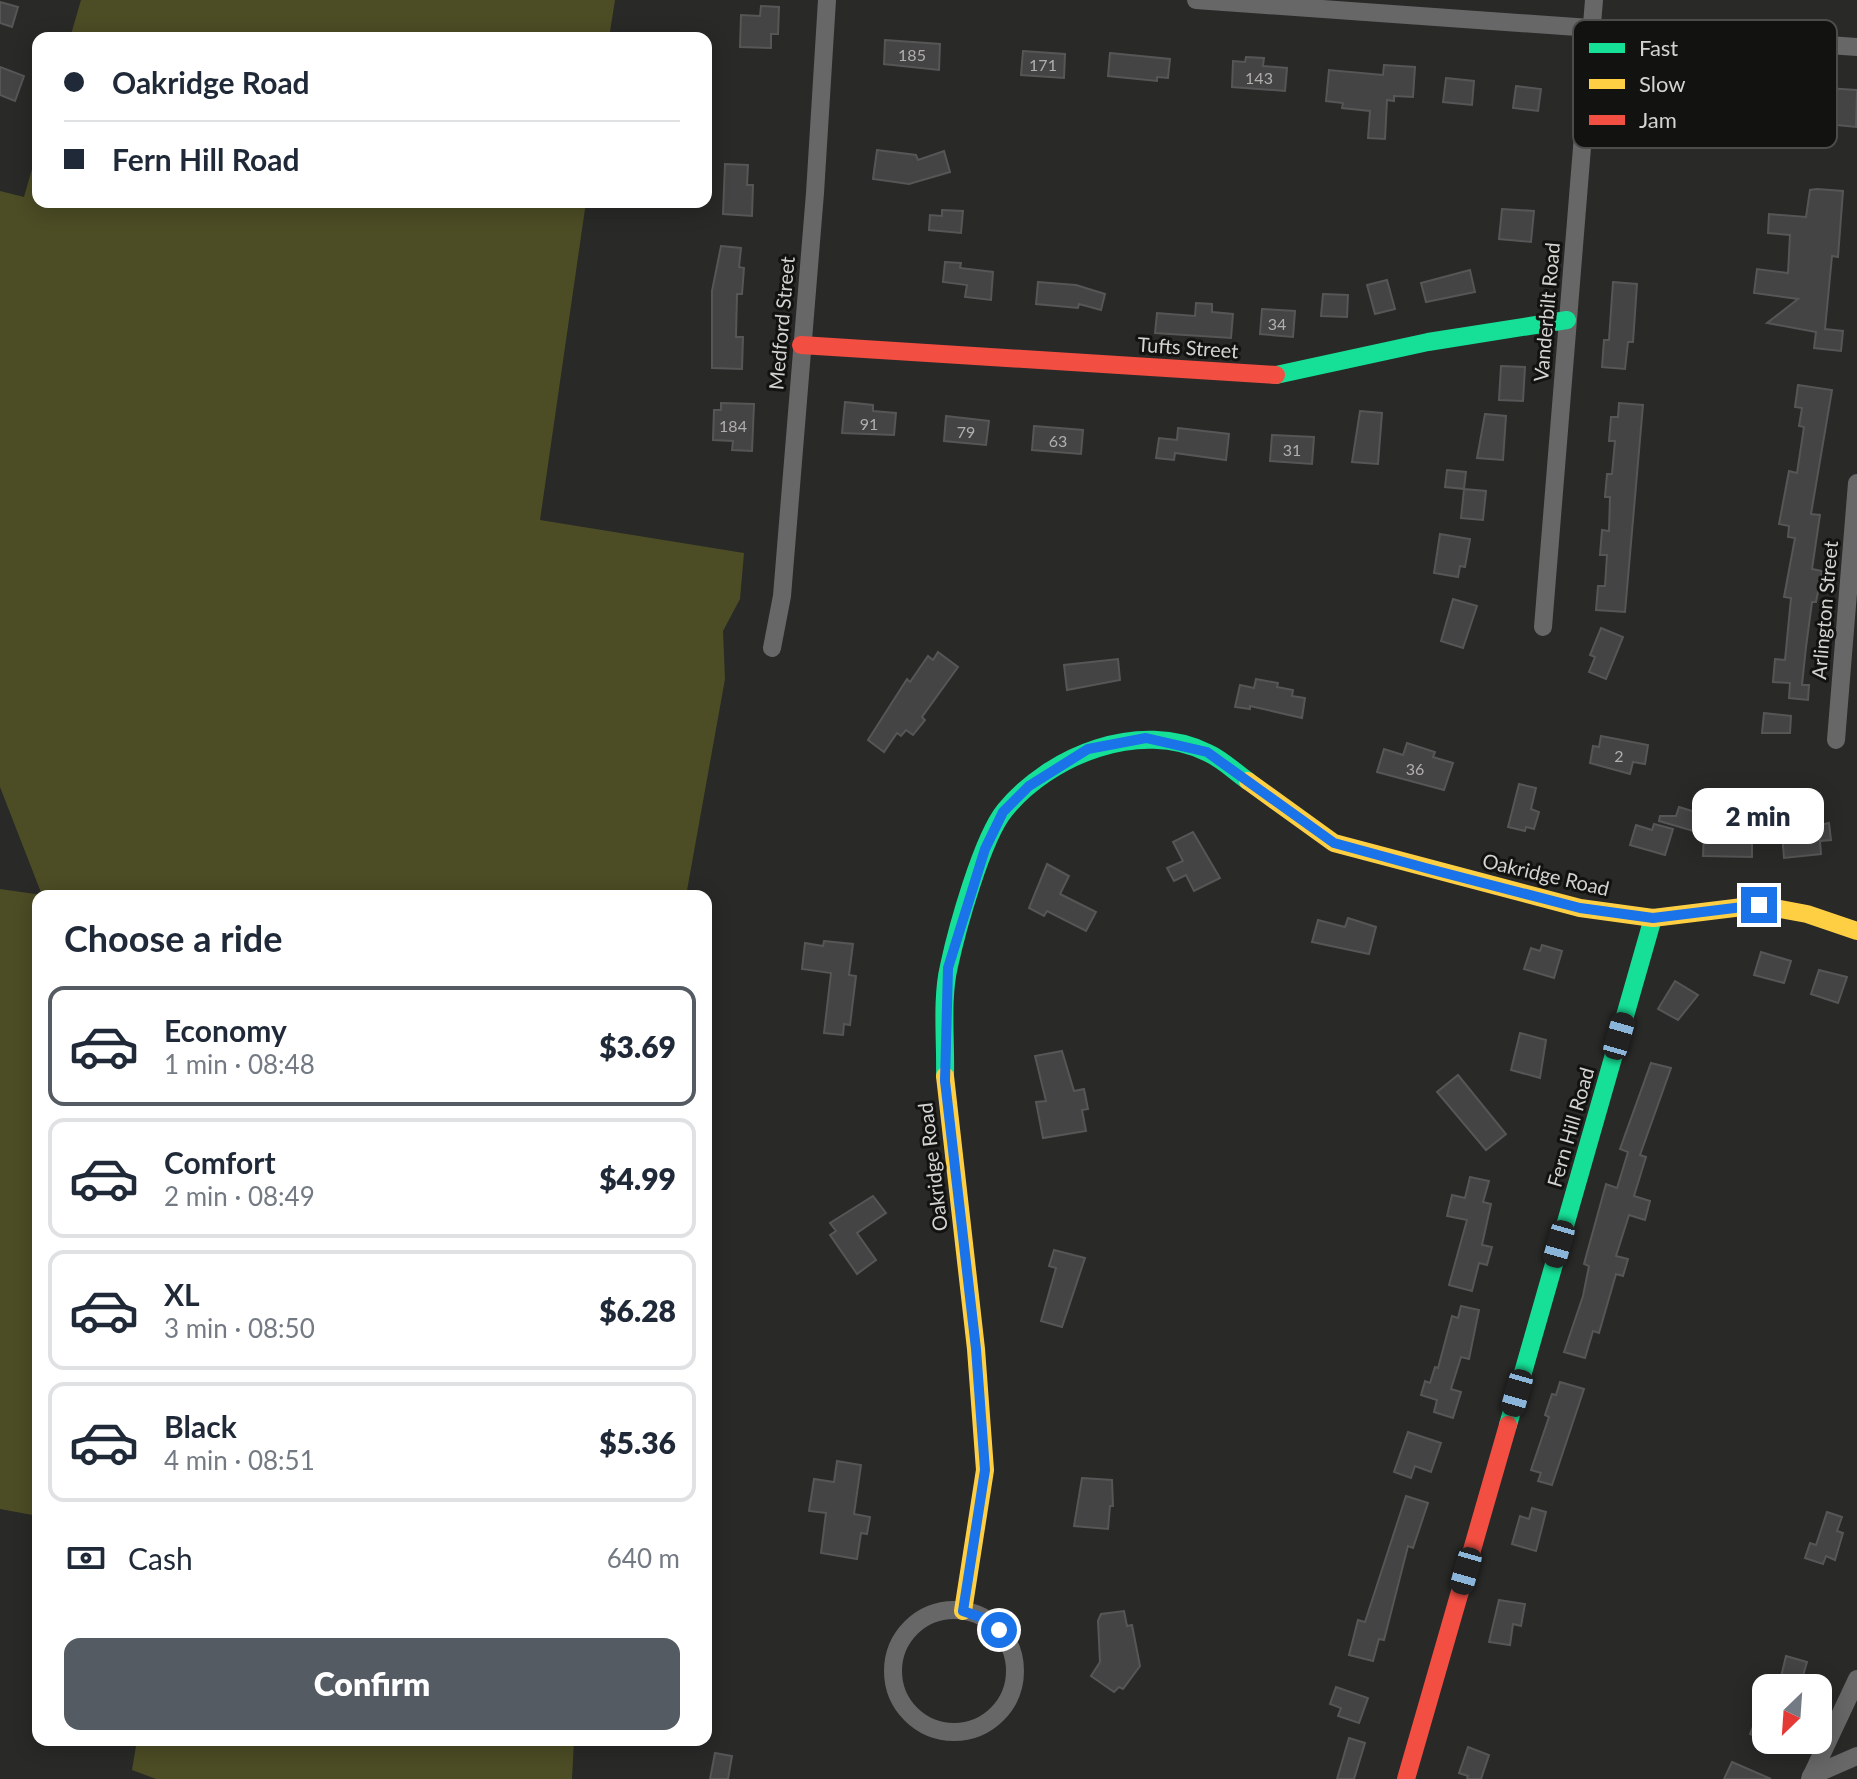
<!DOCTYPE html>
<html lang="en">
<head>
<meta charset="utf-8">
<style>
  body { margin:0; font-family:Lato,sans-serif; background:#f6f6f7; color:#1f2937; height:100vh; display:flex; flex-direction:column; font-size:30px; white-space:nowrap }
  * { box-sizing:border-box; margin:0 }
  p { font-size:26px; color:#747a83 }
  .icon { flex:none; width:44px; height:44px; fill:none; stroke:currentColor; stroke-width:2; stroke-linecap:round; stroke-linejoin:round }
  .map { position:relative; flex:1; overflow:hidden }
  .details { position:absolute; left:32px; top:890px; width:680px; height:856px; display:flex; flex-direction:column; background:#fff; border-radius:16px; box-shadow:0 4px 20px #0003 }
  .details>* { flex:none }
  .top-card { position:absolute; left:32px; top:32px; width:680px; height:176px; border-radius:16px; box-shadow:0 4px 20px #0003; display:grid; align-content:center; height:176px; padding:0 32px; background:#fff }
  .needle { width:52px; rotate:205deg }
  .tools { position:absolute; left:1752px; top:1674px; display:grid; gap:16px }
  .tools a { display:grid; place-items:center; width:80px; height:80px; border-radius:16px; background:#fff; box-shadow:0 4px 20px #0003; font-size:40px }
  .end { position:absolute; width:36px; height:36px; margin:-18px; border:10px solid #1a73e8; background:#fff; box-shadow:0 0 0 4px #fff }
  .from { border-radius:50% }
  .bubble { position:absolute; height:56px; border-radius:16px; background:#fff; box-shadow:0 4px 20px #0003; font-size:26px; font-weight:800; line-height:56px; text-align:center }
  .car { position:absolute; width:24px; height:48px; margin:-24px -12px; border-radius:10px; box-shadow:0 0 6px 2px #0007; background:linear-gradient(#222 24%,#8ab4d8 0 40%,#222 0 76%,#8ab4d8 0 86%,#222 0) }
  .top-card b { display:flex; align-items:center; gap:28px; height:76px; font-size:30px }
  .top-card b+b { border-top:2px solid #e0e1e3 }
  .top-card i { width:20px; height:20px; background:#1f2937 }
  ul { padding:0; list-style:none }
  li { display:flex; align-items:center; gap:24px; height:120px; margin:0 16px 12px; padding:0 16px; border:4px solid #e0e1e3; border-radius:16px }
  li div { flex:1 }
  li b { display:block; font-size:30px }
  li em { font-style:normal; font-weight:800 }
  li.selected { border-color:#555b62 }
  li>.icon { width:72px; height:72px; stroke-width:1.5 }
  h2 { padding:0 32px; font-size:36px; line-height:96px }
  .pay { display:flex; align-items:center; gap:20px; height:88px; padding:0 32px; font-size:30px }
  .pay p { margin-inline-start:auto }
  .button { display:flex; gap:16px; margin-top:auto; padding:16px 32px }
  .button a { flex:1; height:92px; border-radius:16px; background:#555b62; color:#fff; font-size:32px; font-weight:800; line-height:92px; text-align:center }
  .map>svg:first-child { display:block }
  .forest { fill:#4c4d25 }
  .building { fill:#454444; stroke:#565656; stroke-width:2 }
  .lines { fill:none; stroke-linecap:round; stroke-linejoin:round }
  .street { stroke:#676768; stroke-width:18 }
  .fast { stroke:#16e098; stroke-width:18 }
  .slow { stroke:#ffcf43; stroke-width:18 }
  .jam { stroke:#f24e42; stroke-width:18 }
  .route { stroke:#1a73e8; stroke-width:10 }
  .labels { text-anchor:middle; dominant-baseline:central; stroke-width:6; stroke-linejoin:round; paint-order:stroke }
  .number-label { font-size:16px; fill:#b0afae }
  .street-label { font-size:20px; fill:#d3d3d1; stroke:#121211 }
  .key { fill:#121211; stroke:#4c4c4b; stroke-width:2 }
  .key-label { font-size:22px; fill:#d3d3d1 }
</style>
</head>
<body>
<div class="map">
<svg width="1857" height="1779" viewBox="0 0 1857 1779">
  <rect width="100%" height="100%" fill="#292928"/>
  <g class="forest">
    <path d="M81 0H615L609 38H70Z"/>
    <path d="M38 148V202H586L540 520 744 553 740 599 723 631 725 679 686 896H38V1516L0 1509V889L42 895 0 787V191L24 197Z"/>
    <path d="M137 1740H574L572 1779H156L132 1770Z"/>
  </g>
  <g class="building">
    <path d="M0 2 18 7 12 27 0 23Z"/>
    <path d="M761 6 779 7 778 34H771V48L740 47 741 15 760 16Z"/>
    <path d="M885 40 940 44 939 70 884 64Z"/>
    <path d="M1023 51 1065 54 1064 78 1021 75Z"/>
    <path d="M1110 53 1170 59 1168 78 1157 77V81L1108 76Z"/>
    <path d="M1246 57 1264 58 1263 66 1287 68 1285 91 1232 87 1233 61 1245 62Z"/>
    <path d="M1384 65 1415 67 1413 97 1394 96V101L1387 100 1385 139 1368 138 1370 111 1342 108 1343 103 1326 101 1329 70 1383 75Z"/>
    <path d="M0 67 24 76 15 101 0 95Z"/>
    <path d="M1646 75 1766 90 1794 92V86L1857 90 1856 127 1706 112V105L1643 98Z"/>
    <path d="M1446 78 1474 81 1472 105 1443 102Z"/>
    <path d="M1516 86 1541 89 1538 111 1513 108Z"/>
    <path d="M877 150 916 155 918 160 944 151 950 172 909 184 873 179Z"/>
    <path d="M725 164 748 165 747 185H753L752 216 723 214Z"/>
    <path d="M1817 189 1843 191 1838 257 1832 256 1825 329 1843 331 1841 351 1814 348 1816 332 1767 323 1798 299 1754 293 1757 269 1788 273 1790 235 1768 233 1769 214 1806 217 1810 190Z"/>
    <path d="M1502 209 1534 211 1531 242 1499 239Z"/>
    <path d="M942 210 963 211 961 233 929 230 930 215 942 216Z"/>
    <path d="M721 246 741 248 739 267 744 268 742 294H737L736 337H743L742 369 712 368V291Z"/>
    <path d="M945 262 961 263 960 268 993 272 991 300 965 297 967 285 943 282Z"/>
    <path d="M1470 270 1475 292 1426 302 1421 283Z"/>
    <path d="M1387 280 1395 309 1375 314 1367 285Z"/>
    <path d="M1038 282 1076 285 1105 294 1101 310 1079 304 1078 308 1036 304Z"/>
    <path d="M1613 282 1637 284 1633 342H1628L1625 369 1602 367 1604 340H1609Z"/>
    <path d="M1323 294 1348 295 1347 317 1321 316Z"/>
    <path d="M1196 303 1212 304V312L1233 314 1231 338 1155 333 1157 313 1195 316Z"/>
    <path d="M1262 309 1295 311 1293 337 1260 334Z"/>
    <path d="M1501 366 1525 367 1523 401 1499 400Z"/>
    <path d="M1798 385 1832 390 1811 514 1820 515 1812 569 1822 571 1816 602H1812L1806 647 1802 685H1809L1808 700 1789 698 1790 683 1773 682 1775 659 1785 660 1791 598 1784 597 1795 538 1788 537 1789 526 1779 524 1789 471 1797 473 1804 427 1799 426 1802 408 1795 407Z"/>
    <path d="M845 402 873 405V411L896 413 894 435 842 433Z"/>
    <path d="M721 403 754 404 752 451 732 450 733 441 713 440 714 410H721Z"/>
    <path d="M1619 403 1643 405 1625 612 1596 610 1598 586H1605L1607 555H1600L1602 530 1609 531 1610 497H1605L1607 474H1612L1615 441H1609L1611 417H1618Z"/>
    <path d="M1360 411 1382 413 1378 464 1352 462Z"/>
    <path d="M1485 414 1506 416 1503 460 1477 458Z"/>
    <path d="M946 416 989 421 986 445 944 441Z"/>
    <path d="M1034 426 1083 430 1081 454 1032 450Z"/>
    <path d="M1178 428 1229 434 1226 460 1175 453 1174 460 1156 458 1159 438 1177 440Z"/>
    <path d="M1272 435 1314 437 1312 464 1270 461Z"/>
    <path d="M1447 470 1466 472 1464 489 1486 491 1483 520 1461 518 1464 489 1445 487Z"/>
    <path d="M1440 534 1470 539 1465 567 1460 566 1458 577 1434 573Z"/>
    <path d="M1453 599 1477 606 1463 648 1441 641Z"/>
    <path d="M1601 628 1623 637 1606 679 1589 672 1595 657 1590 655Z"/>
    <path d="M938 652 958 667 922 717 925 720 913 735 906 730 901 736 897 733 884 752 868 740 907 679 910 682 928 656 933 660Z"/>
    <path d="M1118 659 1120 680 1067 690 1064 665Z"/>
    <path d="M1256 679 1278 683 1277 687 1293 690 1292 696 1305 698 1302 718 1250 706V709L1235 707 1240 685 1254 688Z"/>
    <path d="M1764 713 1791 716 1790 733H1762Z"/>
    <path d="M1601 736 1648 745 1645 764 1633 762 1630 774 1590 763 1593 746 1599 747Z"/>
    <path d="M1407 743 1435 752 1433 757 1453 763 1444 790 1377 772 1384 749 1403 755Z"/>
    <path d="M1519 784 1536 788 1531 809 1539 812 1534 829 1526 827 1525 831 1508 827Z"/>
    <path d="M1679 807 1699 813 1697 817 1736 819 1735 834H1752V857L1703 856 1704 834 1659 821 1660 816H1676Z"/>
    <path d="M1829 823 1831 840 1820 841 1821 854 1784 858 1782 833Z"/>
    <path d="M1654 824 1673 829 1665 855 1630 845 1636 825 1652 830Z"/>
    <path d="M1193 832 1220 878 1194 891 1186 875 1174 881 1167 868 1183 861 1173 842Z"/>
    <path d="M1047 864 1069 876 1060 894 1096 912 1086 931 1047 911 1044 916 1029 908Z"/>
    <path d="M1348 918 1376 927 1369 954 1312 942 1318 920 1345 927Z"/>
    <path d="M824 941 853 944 849 975 856 976 850 1025 844 1024 843 1035 824 1033 831 973 802 969 805 943 823 946Z"/>
    <path d="M1542 945 1562 951 1554 978 1524 969 1531 948 1540 951Z"/>
    <path d="M1761 952 1791 961 1784 983 1754 975Z"/>
    <path d="M1819 970 1847 977 1838 1003 1811 994Z"/>
    <path d="M1675 981 1698 995 1678 1020 1658 1009Z"/>
    <path d="M1520 1033 1546 1040 1540 1078 1511 1070Z"/>
    <path d="M1062 1051 1074 1091 1084 1089 1088 1109 1082 1110 1086 1131 1043 1138 1036 1102 1046 1101 1035 1056Z"/>
    <path d="M1651 1063 1671 1068 1640 1155 1646 1157 1634 1196 1650 1201 1645 1220 1629 1215 1616 1256 1628 1259 1623 1276 1616 1274 1599 1333 1593 1331 1585 1358 1564 1352 1583 1296 1589 1266 1584 1264 1606 1184 1617 1188 1628 1152 1620 1149Z"/>
    <path d="M1458 1075 1506 1134 1486 1150 1437 1092Z"/>
    <path d="M1470 1177 1489 1181 1483 1202 1491 1204 1482 1245 1492 1247 1487 1265 1479 1263 1472 1291 1449 1285 1467 1220 1447 1216 1452 1195 1465 1198Z"/>
    <path d="M873 1196 886 1213 857 1233 876 1260 857 1274 830 1235 836 1231 830 1223Z"/>
    <path d="M1054 1250 1085 1258 1062 1327 1041 1321 1056 1268 1049 1266Z"/>
    <path d="M1461 1306 1479 1310 1469 1359 1461 1357 1451 1389 1461 1392 1453 1418 1434 1412 1437 1400 1421 1395 1425 1381 1430 1383 1435 1367 1438 1368 1452 1316 1458 1318Z"/>
    <path d="M1560 1382 1584 1389 1552 1485 1538 1481 1541 1473 1531 1470 1549 1417 1545 1415 1552 1394 1556 1395Z"/>
    <path d="M1408 1432 1441 1443 1431 1472 1415 1466 1411 1478 1394 1472Z"/>
    <path d="M837 1461 861 1465 854 1514 870 1517 867 1534 861 1533 857 1559 821 1553 826 1513 809 1511 814 1479 834 1482Z"/>
    <path d="M1082 1478 1112 1480 1113 1506H1110L1108 1529 1074 1526Z"/>
    <path d="M1406 1496 1428 1503 1413 1548 1408 1546 1384 1640 1379 1639 1373 1661 1349 1655 1358 1620 1365 1622Z"/>
    <path d="M1532 1508 1546 1512 1536 1551 1512 1544 1520 1516 1529 1519Z"/>
    <path d="M1827 1512 1842 1517 1837 1531 1843 1533 1835 1560 1826 1556 1823 1564 1805 1558 1810 1543 1816 1545Z"/>
    <path d="M1499 1600 1525 1604 1521 1626 1513 1624 1510 1645 1489 1642Z"/>
    <path d="M1124 1611 1127 1626 1132 1625 1140 1666 1123 1689 1119 1687 1114 1692 1091 1676 1100 1662 1098 1621 1101 1614Z"/>
    <path d="M1786 1656 1807 1662 1800 1686 1780 1681Z"/>
    <path d="M1336 1687 1368 1698 1359 1723 1338 1716 1341 1708 1330 1704Z"/>
    <path d="M1766 1696V1741L1750 1734Z"/>
    <path d="M1349 1738 1365 1743 1354 1779H1337Z"/>
    <path d="M1468 1747 1489 1755 1481 1779H1467L1468 1776 1459 1773Z"/>
    <path d="M715 1753 732 1756 728 1779H710Z"/>
    <path d="M1732 1762 1771 1779H1724Z"/>
  </g>
  <g class="lines">
    <g class="street">
      <path d="M1196 0 1857 47"/>
      <path d="M1543 627 1594 0"/>
      <path d="M772 648 782 596 815 193 827 0"/>
      <path d="M1836 740 1857 483"/>
      <circle cx="954" cy="1671" r="61"/>
      <path d="M1811 1776 1857 1756"/>
      <path d="M1810 1779 1857 1679"/>
    </g>
    <g class="fast">
      <path d="M1276 375 1428 342 1567 320"/>
      <path d="M945 1076C946 1041 941 1000 949 966 957 929 982 838 1005 810 1050 755 1140 719 1208 753 1222 759 1235 772 1248 781"/>
      <path d="M1508 1425 1653 918"/>
    </g>
    <g class="slow">
      <path d="M1248 781 1334 843 1580 908 1653 918 1759 905 1807 914 1857 931"/>
      <path d="M945 1076 976 1349 985 1470 963 1611"/>
    </g>
    <g class="jam">
      <path d="M801 345 1276 375"/>
      <path d="M1406 1779 1508 1425"/>
    </g>
  </g>
  <g class="lines">
    <path class="route" d="M999 1630 983 1618 963 1611 985 1470 976 1349 945 1081 948 968 985 849 1003 812 1029 786 1088 749 1146 738 1207 752 1334 843 1433 870 1580 908 1653 918 1759 905"/>
  </g>
  <g class="labels">
    <g class="number-label">
      <text x="912" y="54">185</text>
      <text x="1043" y="64">171</text>
      <text x="1259" y="77">143</text>
      <text x="1277" y="323">34</text>
      <text x="869" y="423">91</text>
      <text x="733" y="425">184</text>
      <text x="966" y="431">79</text>
      <text x="1058" y="440">63</text>
      <text x="1292" y="449">31</text>
      <text x="1619" y="755">2</text>
      <text x="1415" y="768">36</text>
    </g>
    <g class="street-label">
      <text transform="translate(1546 312) rotate(-85)">Vanderbilt Road</text>
      <text transform="translate(781 323) rotate(-85)">Medford Street</text>
      <text transform="translate(1188 347) rotate(4)">Tufts Street</text>
      <text transform="translate(1824 610) rotate(-85)">Arlington Street</text>
      <text transform="translate(1546 874) rotate(13)">Oakridge Road</text>
      <text transform="translate(1570 1127) rotate(-74)">Fern Hill Road</text>
      <text transform="translate(932 1167) rotate(-97)">Oakridge Road</text>
    </g>
  </g>
  <rect x="1573" y="20" width="264" height="128" rx="12" class="key"/>
  <rect x="1589" y="43" width="36" height="10" fill="#16e098"/>
  <rect x="1589" y="79" width="36" height="10" fill="#ffcf43"/>
  <rect x="1589" y="115" width="36" height="10" fill="#f24e42"/>
  <g class="key-label">
    <text x="1639" y="56">Fast</text>
    <text x="1639" y="92">Slow</text>
    <text x="1639" y="128">Jam</text>
  </g>
</svg>
<div class="tools">
<a><svg class="needle" viewBox="-14 -14 28 28"><path d="M0-13l5 13h-10z" fill="#e53935"/><path d="M0 13l5-13h-10z" fill="#747a83"/></svg></a>
</div>
<i class="end from" style="left:999px;top:1630px"></i>
<i class="end" style="left:1759px;top:905px"></i>
<div class="bubble" style="left:1692px;top:788px;width:132px">2 min</div>
<i class="car" style="left:1619px;top:1036px;rotate:16deg"></i>
<i class="car" style="left:1559px;top:1244px;rotate:196deg"></i>
<i class="car" style="left:1517px;top:1393px;rotate:196deg"></i>
<i class="car" style="left:1466px;top:1571px;rotate:196deg"></i>
<div class="top-card">
<b><i class="from"></i>Oakridge Road</b>
<b><i></i>Fern Hill Road</b>
</div>
<section class="details">
<h2>Choose a ride</h2>
<ul>
<li class="selected"><svg class="icon" aria-label="car" viewBox="0 0 24 24"><path d="M5 17H2v-5l4-1 3-4h7l3 4 3 1v5h-3M9 17h6M6 11h13"/><circle cx="7" cy="17" r="2"/><circle cx="17" cy="17" r="2"/></svg><div><b>Economy</b><p>1 min · 08:48</p></div><em>$3.69</em></li>
<li><svg class="icon" aria-label="car" viewBox="0 0 24 24"><path d="M5 17H2v-5l4-1 3-4h7l3 4 3 1v5h-3M9 17h6M6 11h13"/><circle cx="7" cy="17" r="2"/><circle cx="17" cy="17" r="2"/></svg><div><b>Comfort</b><p>2 min · 08:49</p></div><em>$4.99</em></li>
<li><svg class="icon" aria-label="car" viewBox="0 0 24 24"><path d="M5 17H2v-5l4-1 3-4h7l3 4 3 1v5h-3M9 17h6M6 11h13"/><circle cx="7" cy="17" r="2"/><circle cx="17" cy="17" r="2"/></svg><div><b>XL</b><p>3 min · 08:50</p></div><em>$6.28</em></li>
<li><svg class="icon" aria-label="car" viewBox="0 0 24 24"><path d="M5 17H2v-5l4-1 3-4h7l3 4 3 1v5h-3M9 17h6M6 11h13"/><circle cx="7" cy="17" r="2"/><circle cx="17" cy="17" r="2"/></svg><div><b>Black</b><p>4 min · 08:51</p></div><em>$5.36</em></li>
</ul>
<div class="pay"><svg class="icon" aria-label="cash" viewBox="0 0 24 24"><path d="M3 7h18v10H3z"/><circle cx="12" cy="12" r="2"/></svg>Cash<p>640 m</p></div>
<div class="button"><a>Confirm</a></div>
</section>
</div>
</body>
</html>
